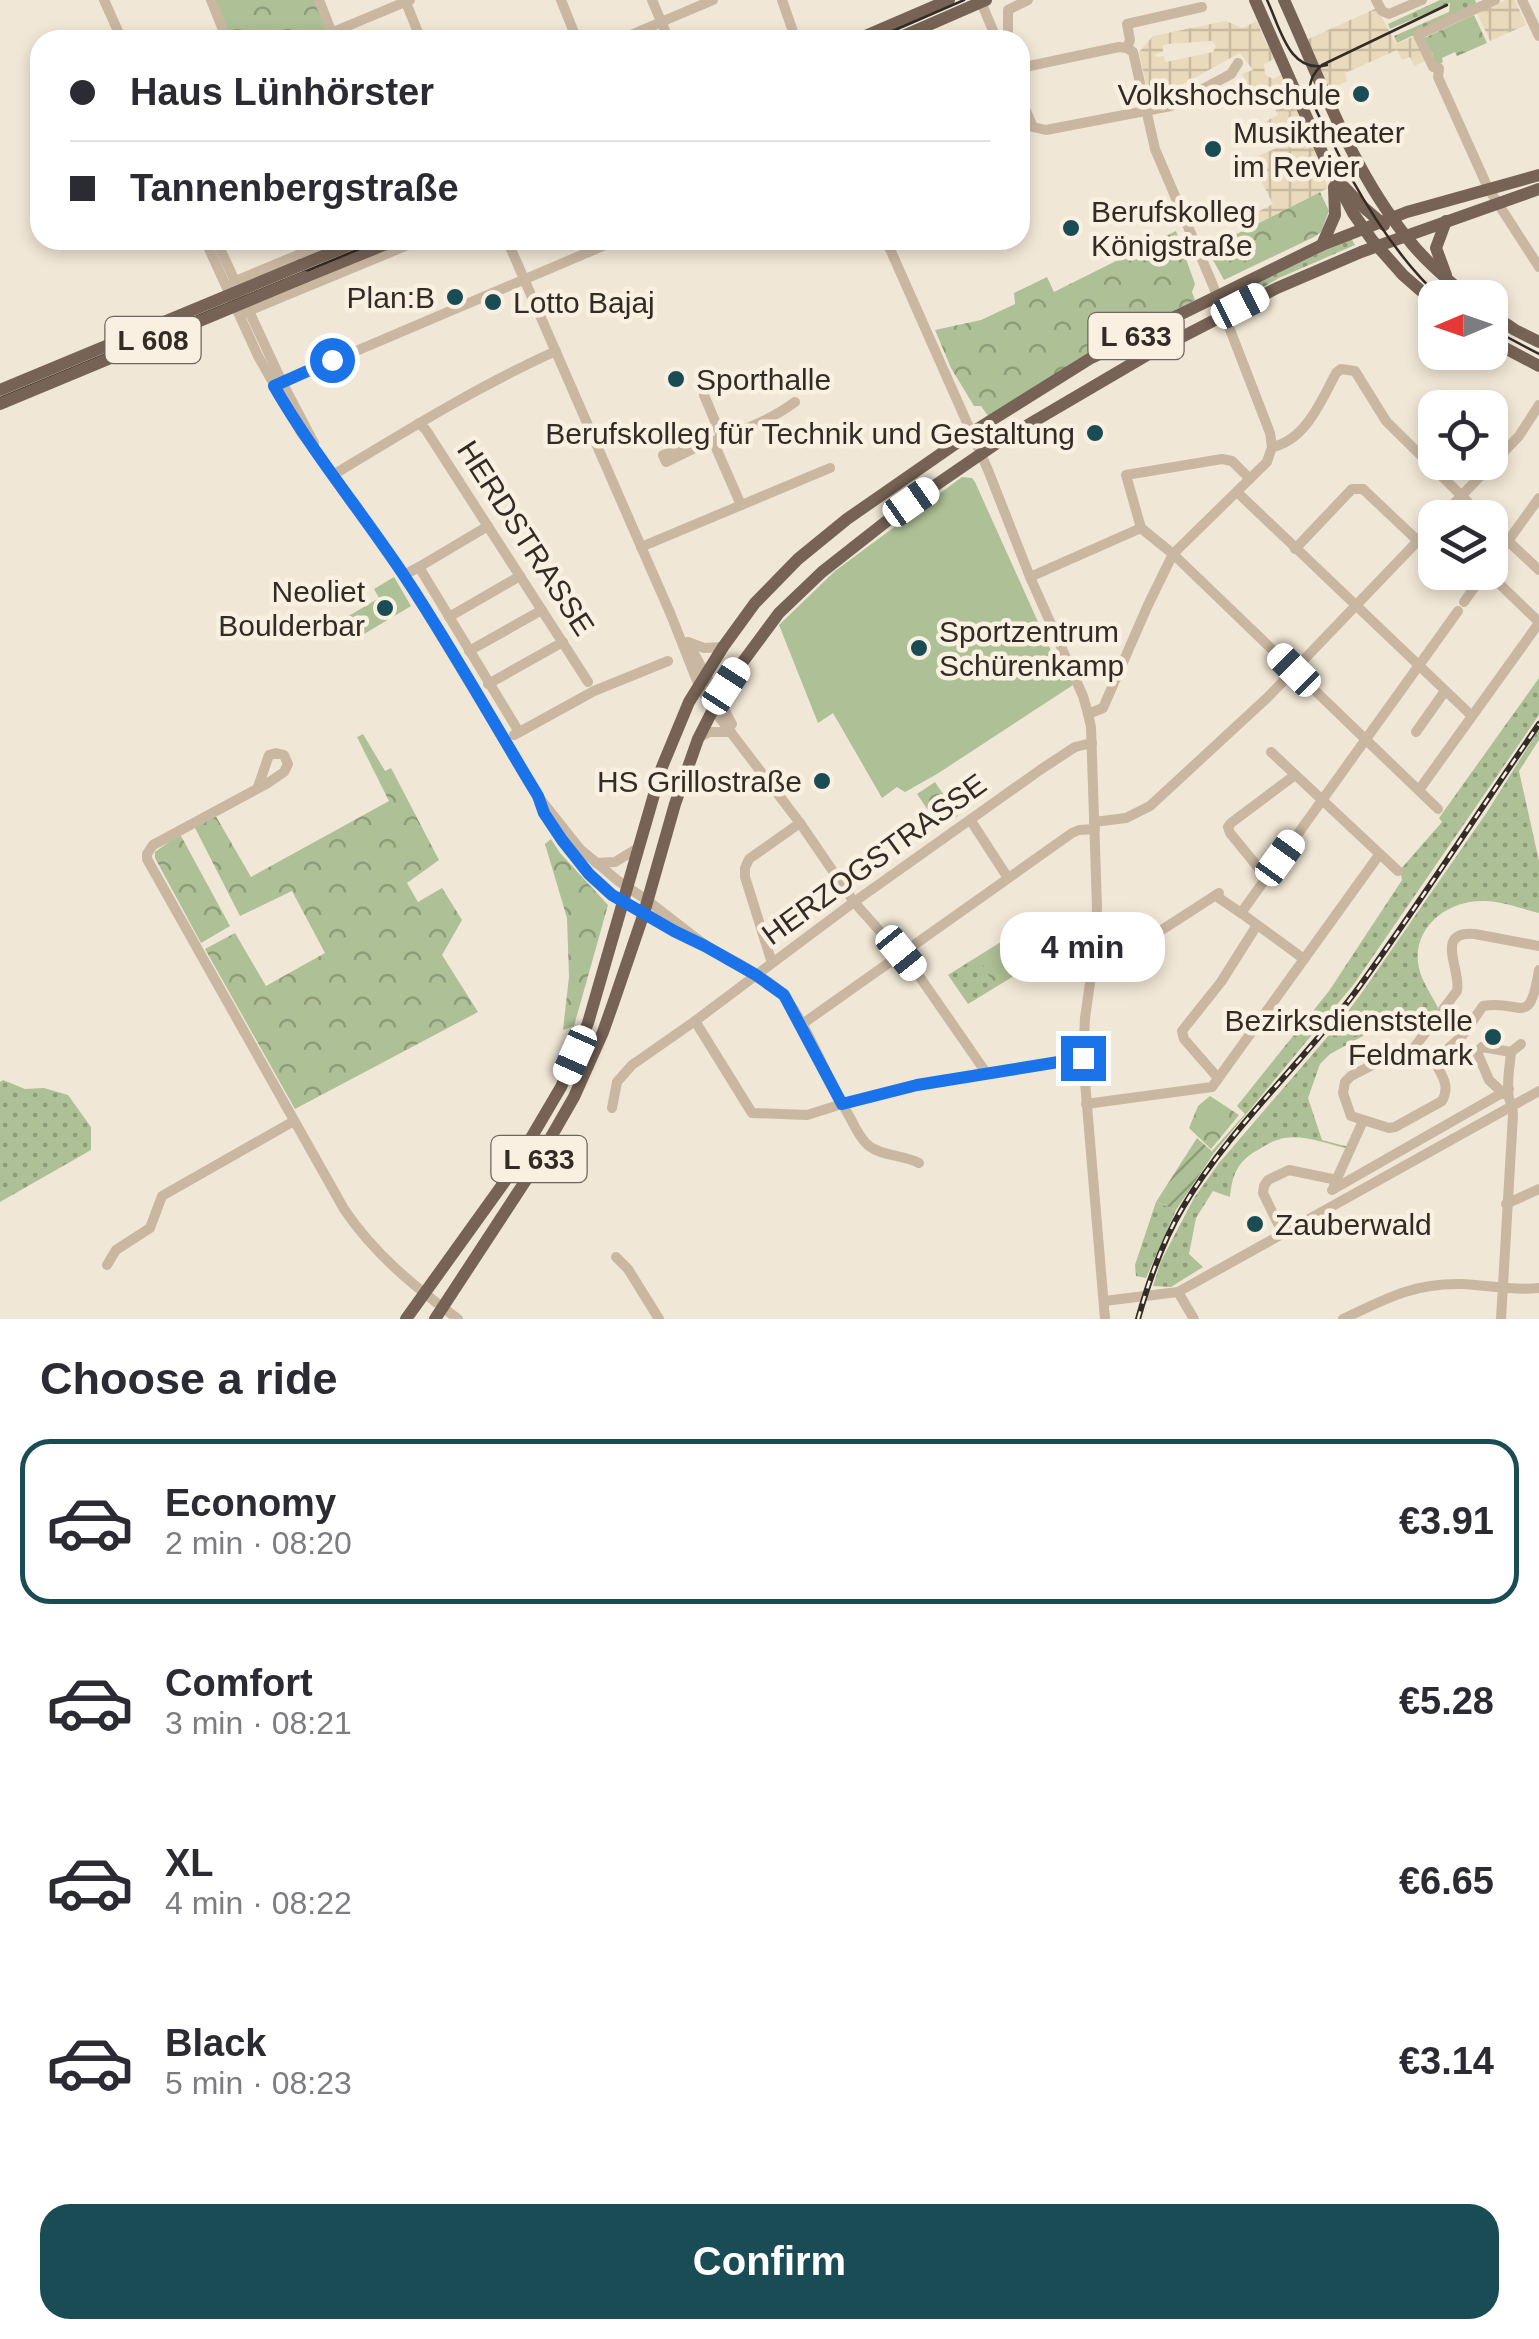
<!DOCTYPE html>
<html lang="en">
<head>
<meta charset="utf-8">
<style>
  body { margin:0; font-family:Helvetica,sans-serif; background:#f7f7f7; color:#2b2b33; height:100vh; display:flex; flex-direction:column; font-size:38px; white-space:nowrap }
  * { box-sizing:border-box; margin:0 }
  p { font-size:32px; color:#7c7c81 }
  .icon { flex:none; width:55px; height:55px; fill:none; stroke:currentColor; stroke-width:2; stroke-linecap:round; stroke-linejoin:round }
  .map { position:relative; height:1319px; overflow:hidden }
  .drawer { display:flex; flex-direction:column; background:#fff; flex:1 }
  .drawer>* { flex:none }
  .hud { position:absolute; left:30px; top:30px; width:1000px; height:220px; border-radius:30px; box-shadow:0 5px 15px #0003; display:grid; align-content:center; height:220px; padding:0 40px; background:#fff }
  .needle { width:65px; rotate:268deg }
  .buttons { position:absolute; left:1418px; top:280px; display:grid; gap:20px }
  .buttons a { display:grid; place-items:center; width:90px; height:90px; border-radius:20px; background:#fff; box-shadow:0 5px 15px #0003; font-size:50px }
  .end { position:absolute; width:45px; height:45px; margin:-22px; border:12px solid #1a73e8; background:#fff; box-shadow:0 0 0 5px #fff }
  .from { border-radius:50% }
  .bubble { position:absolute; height:70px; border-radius:30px; background:#fff; box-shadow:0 5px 15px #0003; font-size:32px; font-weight:700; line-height:70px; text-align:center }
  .car { position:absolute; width:30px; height:60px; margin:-30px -15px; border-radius:12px; box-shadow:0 0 8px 2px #0007; background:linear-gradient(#fff 24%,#345 0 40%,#fff 0 76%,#345 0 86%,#fff 0) }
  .hud b { display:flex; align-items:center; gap:35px; height:95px; font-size:38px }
  .hud b+b { border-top:2px solid #e1e1e2 }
  .hud i { width:25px; height:25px; background:#2b2b33 }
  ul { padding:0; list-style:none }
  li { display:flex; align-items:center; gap:30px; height:165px; margin:0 20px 15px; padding:0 20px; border:5px solid transparent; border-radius:30px }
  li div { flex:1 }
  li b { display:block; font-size:38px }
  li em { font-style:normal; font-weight:700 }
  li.active { border-color:#1a4c55 }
  li>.icon { width:90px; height:90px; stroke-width:1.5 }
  h2 { padding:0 40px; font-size:45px; line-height:120px }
  .action { display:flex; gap:20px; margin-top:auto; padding:20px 40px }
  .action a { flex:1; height:115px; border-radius:30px; background:#1a4c55; color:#fff; font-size:40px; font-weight:700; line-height:115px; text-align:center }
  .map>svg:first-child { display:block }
  .grass { fill:url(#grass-dots) }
  .forest { fill:url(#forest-crowns) }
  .garden { fill:url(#garden-furrows) }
  .pitch { fill:#aec096 }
  .plaza { fill:url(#plaza-grid); fill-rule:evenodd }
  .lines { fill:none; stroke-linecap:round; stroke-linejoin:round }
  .minor { stroke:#c9b7a2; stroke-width:10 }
  .major { stroke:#766355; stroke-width:12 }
  .tram { stroke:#332b25; stroke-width:2.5 }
  .rail-casing { stroke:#332b25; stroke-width:6 }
  .rail { stroke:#f9f0e2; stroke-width:2.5; stroke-dasharray:8; stroke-linecap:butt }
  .major-bridge { stroke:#766355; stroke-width:12 }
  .route { stroke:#1a73e8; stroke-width:12 }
  .poi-dot { fill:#1a4c55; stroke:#f9f0e2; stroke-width:4 }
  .labels { text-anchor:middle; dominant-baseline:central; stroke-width:9; stroke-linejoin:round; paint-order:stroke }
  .shield { fill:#f9f0e2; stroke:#6e665e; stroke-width:2.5 }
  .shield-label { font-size:28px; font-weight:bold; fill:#332b25 }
  .poi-label { font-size:30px; fill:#332b25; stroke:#f9f0e2; text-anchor:end }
  .street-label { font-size:30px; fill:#332b25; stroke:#f9f0e2 }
</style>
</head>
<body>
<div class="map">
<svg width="1539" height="1319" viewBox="0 0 1539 1319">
  <defs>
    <pattern id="grass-dots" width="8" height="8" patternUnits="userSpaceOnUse" patternTransform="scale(2.5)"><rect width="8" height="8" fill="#aec096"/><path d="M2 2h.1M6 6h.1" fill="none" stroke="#8e9c7a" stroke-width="1.8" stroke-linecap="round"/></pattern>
    <pattern id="forest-crowns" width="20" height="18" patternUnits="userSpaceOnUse" patternTransform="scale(2.5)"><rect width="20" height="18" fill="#aec096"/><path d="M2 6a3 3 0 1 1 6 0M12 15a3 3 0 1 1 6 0" fill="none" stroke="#8e9c7a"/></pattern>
    <pattern id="garden-furrows" width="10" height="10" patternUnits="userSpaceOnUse" patternTransform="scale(2.5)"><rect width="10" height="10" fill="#aec096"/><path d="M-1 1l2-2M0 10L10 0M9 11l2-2" fill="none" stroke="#8e9c7a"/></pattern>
    <pattern id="plaza-grid" width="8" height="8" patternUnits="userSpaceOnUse" patternTransform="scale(2.5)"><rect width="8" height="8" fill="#eadabc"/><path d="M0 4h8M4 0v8" fill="none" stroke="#c9bba1"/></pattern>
  </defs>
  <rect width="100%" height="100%" fill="#f1e7d6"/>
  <g class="grass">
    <path d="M1440 0H1475L1477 5 1397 43 1394 36 1449 12 1450 3 1390 29 1388 24Z"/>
    <path d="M1351 238 1355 245 1279 278 1241 300 1237 292Z"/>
    <path d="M1539 678V715L1354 984 1214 1153 1212 1151 1245 1114 1237 1106 1329 991 1402 880 1400 870 1442 822 1439 818Z"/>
    <path d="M1539 729V740L1519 771 1539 861V913C1522 909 1502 901 1484 901 1445 900 1408 931 1420 972 1424 985 1433 997 1438 1008L1432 1016 1383 1025 1330 1054 1320 1064 1308 1098 1322 1140 1349 1147 1348 1149C1327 1144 1299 1132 1277 1140 1270 1142 1263 1147 1256 1151 1237 1162 1232 1176 1230 1197L1213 1191 1196 1218 1189 1254 1203 1267 1171 1287 1153 1286 1161 1261 1194 1198 1219 1163 1341 1021 1363 991 1487 812Z"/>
    <path d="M1049 912 1068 943 968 1004 948 975Z"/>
    <path d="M3 1080 25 1089 44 1088 68 1095 91 1127V1150L0 1202V1082Z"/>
    <path d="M1156 1202 1176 1210 1146 1278 1136 1276 1135 1265Z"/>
  </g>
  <g class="forest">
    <path d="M214 0H314L326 30 302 40H231Z"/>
    <path d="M1474 15 1487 43 1457 56 1455 52 1442 58 1443 62 1437 65 1422 39Z"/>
    <path d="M1320 192 1329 211 1321 232 1314 237 1224 280 1207 249Z"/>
    <path d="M1176 231 1195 284 1192 292 1195 300 1114 342 988 416 981 406H974L951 368 935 330 981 320 1015 304 1014 293 1047 277 1054 292Z"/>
    <path d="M363 734 385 771 391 768 439 860 407 883 418 902 442 888 462 920 442 955 478 1012 295 1109 205 949 235 933 266 986 325 953 292 891 240 916 193 824 214 813 251 877 389 801 357 737Z"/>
    <path d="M935 782 958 816 940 828 917 794Z"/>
    <path d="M180 834 230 926 201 943 155 858V852Z"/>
    <path d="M551 839 560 853 608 905 574 1026 563 1030 569 977 567 918 545 844Z"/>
    <path d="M1022 935 1033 956 992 982 981 961Z"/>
    <path d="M1210 1096 1239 1115 1211 1149 1189 1128 1198 1106Z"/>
  </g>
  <path class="garden" d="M1197 1138 1214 1153 1176 1210 1156 1202Z"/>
  <g class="pitch">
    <path d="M962 477 972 478 975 482 1061 673 1067 671 1073 685 937 774 905 792 897 787 882 798 833 713 818 723 779 625 835 571Z"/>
    <path d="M394 577 411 606 359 637 347 617 379 598 374 589Z"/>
  </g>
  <g class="plaza">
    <path d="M1506 0H1515L1526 25 1490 41 1477 13Z"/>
    <path d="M1377 8 1396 44 1420 34 1428 51 1432 52 1436 64 1425 61 1414 66 1410 57 1402 60 1397 50 1345 73 1347 81 1331 89 1322 77 1306 40Z"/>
    <path d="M1226 21 1242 28 1257 21 1265 41 1276 58 1264 64 1265 75 1273 79 1283 74 1307 131 1328 188 1253 226 1248 217 1273 204 1250 159 1279 147 1266 121 1278 115 1268 96 1256 101 1242 74 1253 70 1240 53 1150 102 1139 52 1153 36ZM1212 41 1216 46 1213 52 1171 61 1165 62 1164 56 1156 57 1155 54 1163 52V45L1168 44Z"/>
  </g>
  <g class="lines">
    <g class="minor">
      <path d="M104 0 122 40"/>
      <path d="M211 0 227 40"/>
      <path d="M319 0 332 33"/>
      <path d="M405 0 421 40"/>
      <path d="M561 0 577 40"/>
      <path d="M652 0 669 40"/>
      <path d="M782 0 796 40"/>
      <path d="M1376 0 1382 11 1389 14 1422 0"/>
      <path d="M1522 0 1539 36"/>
      <path d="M981 2 997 40"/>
      <path d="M1202 7 1127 24 1130 40 1127 48 1133 52 1155 149 1212 283 1270 433 1272 447"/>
      <path d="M1420 34 1495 0"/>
      <path d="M1418 35 1433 67"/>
      <path d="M314 40 410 0"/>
      <path d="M619 40 713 0"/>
      <path d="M998 40 1008 35V10L1028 0"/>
      <path d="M1020 68 1119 47 1127 48"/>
      <path d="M1439 68 1438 77 1488 188 1539 267"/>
      <path d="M1020 97 1033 127 1046 130 1171 106 1231 74 1238 63"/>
      <path d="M205 240 258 356 302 434 319 454 404 575 538 796 580 849 617 880 648 901 705 945"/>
      <path d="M216 240 282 382 314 443"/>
      <path d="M507 240 671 615 699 686 713 709 800 823 854 902 917 973 987 1074"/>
      <path d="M886 240 988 470 1030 577 1083 696 1088 714 1091 727 1097 907 1095 948 1085 1018 1083 1058 1105 1319"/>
      <path d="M233 282 334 240"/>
      <path d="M246 312 420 240"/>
      <path d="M274 386 617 240"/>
      <path d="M704 395 722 438"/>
      <path d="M419 423 426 430 588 682"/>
      <path d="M713 441 741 505"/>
      <path d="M697 447 666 462 663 455 689 444 697 447C730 435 767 423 795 402"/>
      <path d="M1272 447C1305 441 1322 400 1336 373L1341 369 1355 371 1386 421 1484 518"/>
      <path d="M333 475C406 431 478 386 556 351"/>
      <path d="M1237 492 1472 716"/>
      <path d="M1440 518 1519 436 1539 405"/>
      <path d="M1490 524 1539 570"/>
      <path d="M1141 528 1126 475 1222 459 1232 461 1250 479"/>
      <path d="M641 547 830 468"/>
      <path d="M1295 549 1352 489H1363L1418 541"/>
      <path d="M1490 566 1539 498"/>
      <path d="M419 567 488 526"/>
      <path d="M1487 572 1539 622"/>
      <path d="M404 575 419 567 519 732"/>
      <path d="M1030 577 1141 528 1173 554 1438 809"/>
      <path d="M1464 602 1485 572"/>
      <path d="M449 617 520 576"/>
      <path d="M688 642 732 724"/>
      <path d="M688 642 704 648 723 647"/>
      <path d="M469 651 542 610"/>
      <path d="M488 684 563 642"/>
      <path d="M1088 714 1103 708 1148 605 1173 554 1267 462 1272 447"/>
      <path d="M1416 732 1445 691"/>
      <path d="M514 735 594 691 668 661"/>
      <path d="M698 738 709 732H731"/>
      <path d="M1271 752 1398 871"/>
      <path d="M258 787 269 755 276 753 284 755 288 764 284 772 268 783 153 845 147 854V859L344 1209C374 1254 415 1287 458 1319"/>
      <path d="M1419 790 1539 623"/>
      <path d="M541 804 544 813 562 840 589 874 611 895 687 937"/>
      <path d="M971 821 1008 878"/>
      <path d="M1094 822 1126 818 1150 806 1268 697 1435 523"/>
      <path d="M596 863 615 862 638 848"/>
      <path d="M1266 877 1230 833 1228 827 1231 823 1295 775"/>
      <path d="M1216 896 1241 913 1458 611"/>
      <path d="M1241 913 1304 959"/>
      <path d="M702 944C723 955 774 980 786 998 811 1033 826 1076 848 1114 854 1124 859 1138 869 1146 882 1156 903 1155 919 1163"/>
      <path d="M1539 946 1475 934C1433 930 1462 971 1457 991L1413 1049 1386 1058 1351 1076 1345 1082 1343 1093 1351 1116 1389 1128 1395 1127 1442 1101C1450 1087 1443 1077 1436 1064L1438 1058 1462 1036 1483 1006C1522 999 1529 1030 1539 970"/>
      <path d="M1094 957 1111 959 1120 957 1219 893"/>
      <path d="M772 963 745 877V868L749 859 800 823"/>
      <path d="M695 1021 752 1113 807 1115 842 1104 917 1085 1083 1058"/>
      <path d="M801 1025 1072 833 1079 830 1095 829"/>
      <path d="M1218 1078 1184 1039 1182 1031 1221 982 1257 925"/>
      <path d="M1504 1094 1489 1080 1477 1052 1482 1047 1511 1052"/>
      <path d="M1086 1104 1212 1087 1379 855"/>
      <path d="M612 1108 617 1082 632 1065 695 1021 854 902 1040 770 1075 747 1092 743"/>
      <path d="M1334 1185 1363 1121"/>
      <path d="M1332 1190 1509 1089"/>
      <path d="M1506 1204 1539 1189"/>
      <path d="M1283 1234 1263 1193 1264 1186 1268 1180 1289 1170 1337 1180"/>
      <path d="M616 1257 628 1269 659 1319"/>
      <path d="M107 1265 116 1250 150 1228 162 1196 294 1121"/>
      <path d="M1178 1292 1194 1319"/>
      <path d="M1104 1301 1178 1292 1539 1091"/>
      <path d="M1343 1319C1385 1299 1413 1283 1461 1284 1487 1285 1512 1291 1539 1288"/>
      <path d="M1501 1319 1513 1115C1513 1109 1511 1104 1509 1098 1506 1085 1510 1065 1511 1052L1521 1044"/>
    </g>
    <g class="major">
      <path d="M1255 0 1325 159 1353 213 1372 240 1403 275 1435 303"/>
      <path d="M1284 0C1321 81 1351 169 1408 239 1425 261 1447 279 1469 298"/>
      <path d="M856 40 949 0"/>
      <path d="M894 40 986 0"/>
      <path d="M1344 187 1362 206 1384 225"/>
      <path d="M1322 245 1335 215 1334 187"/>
      <path d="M301 265 362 240"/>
      <path d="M1446 275 1436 248 1446 221"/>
      <path d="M305 277 396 240"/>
      <path d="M1490 313 1515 330 1539 342"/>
      <path d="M1490 340 1539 366"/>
      <path d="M406 1319 508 1177 561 1087 588 1023 662 767 689 702 723 647 755 603 798 559 847 519 971 433 1091 358 1322 245 1407 212 1539 175"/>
      <path d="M435 1319 528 1177 574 1097 603 1032 615 998 644 913 675 804 698 739 725 686 779 613 822 572 911 502 997 443 1147 355 1277 288 1361 252 1539 189"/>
    </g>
    <g class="tram">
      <path d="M1267 0C1280 27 1289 75 1327 65"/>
      <path d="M872 40 964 0"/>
      <path d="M1441 298C1394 256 1353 186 1326 129 1320 118 1312 105 1310 92 1309 81 1314 72 1322 65L1447 5"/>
      <path d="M1490 328 1539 354"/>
      <path d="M0 398 381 240"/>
    </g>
    <defs>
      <path id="rail" d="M1138 1319C1149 1280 1162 1242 1183 1207 1231 1126 1304 1062 1359 987 1421 901 1479 811 1539 724"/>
    </defs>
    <use href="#rail" class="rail-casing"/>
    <use href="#rail" class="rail"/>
    <g class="major-bridge">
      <path d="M0 390 301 265"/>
      <path d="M0 404 305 277"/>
    </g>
  </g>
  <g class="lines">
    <path class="route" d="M332 360 274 386C312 452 361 511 403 574 451 646 493 722 538 796L544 813 562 840 589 874 612 895 674 931 705 946 756 975 784 995 842 1104 917 1085 1083 1058"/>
  </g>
  <g class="poi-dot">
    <circle cx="1361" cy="94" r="10"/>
    <circle cx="1213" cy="149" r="10"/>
    <circle cx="1071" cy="228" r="10"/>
    <circle cx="455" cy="297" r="10"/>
    <circle cx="493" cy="302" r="10"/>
    <circle cx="676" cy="379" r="10"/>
    <circle cx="1095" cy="433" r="10"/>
    <circle cx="385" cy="608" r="10"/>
    <circle cx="919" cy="648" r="10"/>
    <circle cx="822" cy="781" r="10"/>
    <circle cx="1493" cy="1037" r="10"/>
    <circle cx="1255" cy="1224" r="10"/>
  </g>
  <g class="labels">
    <g class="shield">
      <rect x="1088.5" y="313" width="95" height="46" rx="8"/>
      <rect x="105.5" y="317" width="95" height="46" rx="8"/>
      <rect x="491.5" y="1136" width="95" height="46" rx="8"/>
    </g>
    <g class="shield-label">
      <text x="1136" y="336">L 633</text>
      <text x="153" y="340">L 608</text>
      <text x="539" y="1159">L 633</text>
    </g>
    <g class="poi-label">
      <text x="1341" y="94">Volkshochschule</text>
      <text x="1233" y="132" text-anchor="start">Musiktheater<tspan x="1233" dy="34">im Revier</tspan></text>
      <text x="1091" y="211" text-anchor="start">Berufskolleg<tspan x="1091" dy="34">Königstraße</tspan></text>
      <text x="435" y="297">Plan:B</text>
      <text x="513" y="302" text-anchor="start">Lotto Bajaj</text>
      <text x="696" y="379" text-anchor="start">Sporthalle</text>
      <text x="1075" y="433">Berufskolleg für Technik und Gestaltung</text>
      <text x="365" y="591">Neoliet<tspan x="365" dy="34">Boulderbar</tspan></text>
      <text x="939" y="631" text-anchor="start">Sportzentrum<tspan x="939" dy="34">Schürenkamp</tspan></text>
      <text x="802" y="781">HS Grillostraße</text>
      <text x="1473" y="1020">Bezirksdienststelle<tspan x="1473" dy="34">Feldmark</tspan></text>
      <text x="1275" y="1224" text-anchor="start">Zauberwald</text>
    </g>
    <g class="street-label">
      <text transform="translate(526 538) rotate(57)">HERDSTRASSE</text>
      <text transform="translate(874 859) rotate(-36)">HERZOGSTRASSE</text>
    </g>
  </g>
</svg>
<div class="buttons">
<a><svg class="needle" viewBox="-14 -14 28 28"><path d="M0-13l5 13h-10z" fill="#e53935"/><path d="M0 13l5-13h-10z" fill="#7c7c81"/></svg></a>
<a><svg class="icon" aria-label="locate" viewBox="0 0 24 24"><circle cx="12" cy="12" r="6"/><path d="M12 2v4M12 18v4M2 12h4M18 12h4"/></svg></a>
<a><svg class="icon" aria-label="layers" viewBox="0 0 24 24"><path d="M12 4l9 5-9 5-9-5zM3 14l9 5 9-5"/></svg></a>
</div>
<i class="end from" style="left:332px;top:360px"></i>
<i class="end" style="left:1083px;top:1058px"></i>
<div class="bubble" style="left:1000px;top:912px;width:165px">4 min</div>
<i class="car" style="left:1240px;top:306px;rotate:63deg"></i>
<i class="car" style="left:911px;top:502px;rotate:55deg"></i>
<i class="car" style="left:1294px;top:670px;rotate:315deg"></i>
<i class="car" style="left:726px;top:686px;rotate:33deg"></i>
<i class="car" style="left:1280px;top:858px;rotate:36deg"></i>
<i class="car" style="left:901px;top:953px;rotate:141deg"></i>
<i class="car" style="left:575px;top:1055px;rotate:204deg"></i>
<div class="hud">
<b><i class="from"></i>Haus Lünhörster</b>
<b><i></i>Tannenbergstraße</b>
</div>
</div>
<section class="drawer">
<h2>Choose a ride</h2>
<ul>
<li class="active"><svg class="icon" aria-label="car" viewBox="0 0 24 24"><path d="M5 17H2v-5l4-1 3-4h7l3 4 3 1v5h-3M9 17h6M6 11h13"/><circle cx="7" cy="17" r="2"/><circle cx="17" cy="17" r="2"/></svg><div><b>Economy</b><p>2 min · 08:20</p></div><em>€3.91</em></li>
<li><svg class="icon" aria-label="car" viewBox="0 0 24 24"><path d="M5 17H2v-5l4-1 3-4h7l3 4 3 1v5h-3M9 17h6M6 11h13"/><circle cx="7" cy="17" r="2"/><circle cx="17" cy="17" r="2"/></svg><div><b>Comfort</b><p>3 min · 08:21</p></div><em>€5.28</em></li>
<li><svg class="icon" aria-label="car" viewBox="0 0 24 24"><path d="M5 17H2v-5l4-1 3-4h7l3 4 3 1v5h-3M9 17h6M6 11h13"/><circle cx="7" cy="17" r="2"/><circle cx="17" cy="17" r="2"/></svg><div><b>XL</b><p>4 min · 08:22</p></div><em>€6.65</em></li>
<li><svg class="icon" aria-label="car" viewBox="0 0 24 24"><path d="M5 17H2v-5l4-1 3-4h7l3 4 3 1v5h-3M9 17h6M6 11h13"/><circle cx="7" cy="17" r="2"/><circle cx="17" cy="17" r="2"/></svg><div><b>Black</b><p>5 min · 08:23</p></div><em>€3.14</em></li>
</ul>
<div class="action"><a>Confirm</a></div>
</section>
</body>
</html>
